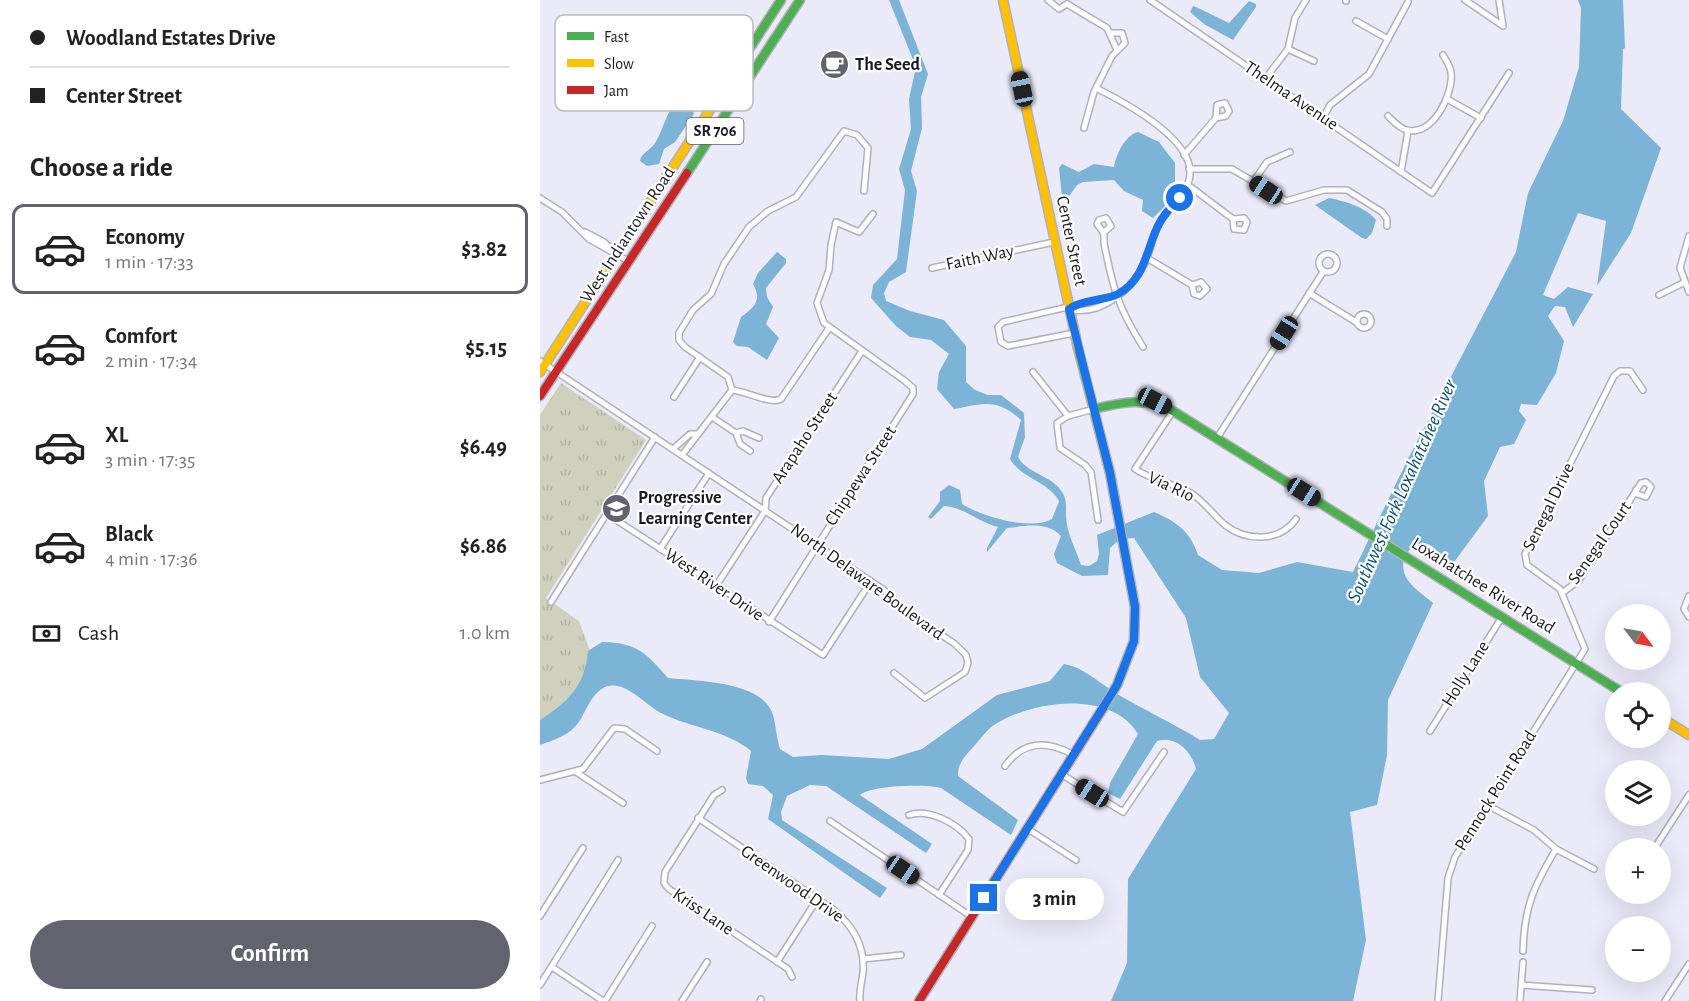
<!DOCTYPE html>
<html lang="en">
<head>
<meta charset="utf-8">
<style>
  body { margin:0; font-family:"Alegreya Sans",sans-serif; background:#f2f2f2; color:#222; height:100vh; display:flex; flex-direction:column; font-size:22px; white-space:nowrap }
  * { box-sizing:border-box; margin:0 }
  p { font-size:20px; color:#767676 }
  .icon { flex:none; width:33px; height:33px; fill:none; stroke:currentColor; stroke-width:2; stroke-linecap:round; stroke-linejoin:round }
  .map { position:relative; flex:1; overflow:hidden }
  .panel { display:flex; flex-direction:column; background:#fff; width:540px }
  .panel>* { flex:none }
  .hud { display:grid; align-content:center; height:132px; padding:0 30px; background:#fff }
  .needle { width:39px; rotate:122deg }
  .tools { position:absolute; left:1065px; top:604px; display:grid; gap:12px }
  .tools a { display:grid; place-items:center; width:66px; height:66px; border-radius:50%; background:#fff; box-shadow:0 6px 24px #0002; font-size:30px }
  .end { position:absolute; width:27px; height:27px; margin:-14px; border:8px solid #1a73e8; background:#fff; box-shadow:0 0 0 3px #fff }
  .from { border-radius:50% }
  .bubble { position:absolute; height:42px; border-radius:21px; background:#fff; box-shadow:0 6px 24px #0002; font-size:20px; font-weight:700; line-height:42px; text-align:center }
  .car { position:absolute; width:18px; height:36px; margin:-18px -9px; border-radius:8px; box-shadow:0 0 4px 2px #0007; background:linear-gradient(#222 24%,#8ab4d8 0 40%,#222 0 76%,#8ab4d8 0 86%,#222 0) }
  .hud b { display:flex; align-items:center; gap:21px; height:57px; font-size:22px }
  .hud b+b { border-top:2px solid #e0e0e0 }
  .hud i { width:15px; height:15px; background:#222 }
  ul { padding:0; list-style:none }
  li { display:flex; align-items:center; gap:18px; height:90px; margin:0 12px 9px; padding:0 18px; border:3px solid transparent; border-radius:12px }
  li div { flex:1 }
  li b { display:block; font-size:22px }
  li em { font-style:normal; font-weight:700 }
  li.current { border-color:#63626f }
  li>.icon { width:54px; height:54px; stroke-width:1.5 }
  h2 { padding:0 30px; font-size:27px; line-height:72px }
  .pay { display:flex; align-items:center; gap:15px; height:66px; padding:0 30px; font-size:22px }
  .pay p { margin-inline-start:auto }
  .action { display:flex; gap:12px; margin-top:auto; padding:12px 30px }
  .action a { flex:1; height:69px; border-radius:36px; background:#63626f; color:#fff; font-size:24px; font-weight:700; line-height:69px; text-align:center }
  main { display:flex; flex:1; min-height:0 }
  .map>svg:first-child { display:block }
  .grass { fill:url(#grass-tufts) }
  .water { fill:#7bb4d6 }
  .lines { fill:none; stroke-linecap:round; stroke-linejoin:round }
  .street-casing { stroke:#b1b0bc; stroke-width:8 }
  .fast-casing { stroke:#b1b0bc; stroke-width:11 }
  .slow-casing { stroke:#b1b0bc; stroke-width:11 }
  .jam-casing { stroke:#b1b0bc; stroke-width:11 }
  .street { stroke:#fcfcfe; stroke-width:5 }
  .fast { stroke:#4caf50; stroke-width:8 }
  .slow { stroke:#ffc107; stroke-width:8 }
  .jam { stroke:#c62828; stroke-width:8 }
  .route { stroke:#1a73e8; stroke-width:8 }
  .labels { text-anchor:middle; dominant-baseline:central; stroke-width:4.5; stroke-linejoin:round; paint-order:stroke }
  .shield { fill:#fff; stroke:#5f5d66; stroke-width:1.5 }
  .shield-label { font-size:16px; font-weight:bold; fill:#1a1824 }
  .poi-label { font-size:18px; font-weight:bold; fill:#1a1824; stroke:#fff; text-anchor:start }
  .street-label { font-size:18px; fill:#1a1824; stroke:#fff }
  .water-label { font-size:20px; font-style:italic; fill:#0c4f6c; stroke:#fff }
  .key { fill:#fff; stroke:#bababd; stroke-width:1.5 }
  .key-label { font-size:16px; fill:#1a1824 }
</style>
</head>
<body>
<main>
<section class="panel">
<div class="hud">
<b><i class="from"></i>Woodland Estates Drive</b>
<b><i></i>Center Street</b>
</div>
<h2>Choose a ride</h2>
<ul>
<li class="current"><svg class="icon" aria-label="car" viewBox="0 0 24 24"><path d="M5 17H2v-5l4-1 3-4h7l3 4 3 1v5h-3M9 17h6M6 11h13"/><circle cx="7" cy="17" r="2"/><circle cx="17" cy="17" r="2"/></svg><div><b>Economy</b><p>1 min · 17:33</p></div><em>$3.82</em></li>
<li><svg class="icon" aria-label="car" viewBox="0 0 24 24"><path d="M5 17H2v-5l4-1 3-4h7l3 4 3 1v5h-3M9 17h6M6 11h13"/><circle cx="7" cy="17" r="2"/><circle cx="17" cy="17" r="2"/></svg><div><b>Comfort</b><p>2 min · 17:34</p></div><em>$5.15</em></li>
<li><svg class="icon" aria-label="car" viewBox="0 0 24 24"><path d="M5 17H2v-5l4-1 3-4h7l3 4 3 1v5h-3M9 17h6M6 11h13"/><circle cx="7" cy="17" r="2"/><circle cx="17" cy="17" r="2"/></svg><div><b>XL</b><p>3 min · 17:35</p></div><em>$6.49</em></li>
<li><svg class="icon" aria-label="car" viewBox="0 0 24 24"><path d="M5 17H2v-5l4-1 3-4h7l3 4 3 1v5h-3M9 17h6M6 11h13"/><circle cx="7" cy="17" r="2"/><circle cx="17" cy="17" r="2"/></svg><div><b>Black</b><p>4 min · 17:36</p></div><em>$6.86</em></li>
</ul>
<div class="pay"><svg class="icon" aria-label="cash" viewBox="0 0 24 24"><path d="M3 7h18v10H3z"/><circle cx="12" cy="12" r="2"/></svg>Cash<p>1.0 km</p></div>
<div class="action"><a>Confirm</a></div>
</section>
<div class="map">
<svg width="1149" height="1001" viewBox="0 0 1149 1001">
  <defs>
    <pattern id="grass-tufts" width="24" height="20" patternUnits="userSpaceOnUse" patternTransform="scale(1.5)"><rect width="24" height="20" fill="#cfd1be"/><path d="M3 7l-1-3M5 7V3M7 7l1-3M15 17l-1-3M17 17v-4M19 17l1-3" fill="none" stroke="#b1b3a3"/></pattern>
  </defs>
  <rect width="100%" height="100%" fill="#ebeaf9"/>
  <path class="grass" d="M21 383 106 440 6 598 39 621 52 656C40 691 35 706 0 723V415Z"/>
  <g class="water">
    <path d="M349 0H359L388 74 381 97 382 128 371 171 377 191 366 272 349 282 344 293 346 301 370 311 404 320 426 346V382L435 390 448 395H461L484 413 485 437 478 457C487 474 512 475 522 492 527 499 526 507 526 515 526 532 536 549 541 565L549 566 557 561 559 554 557 535 614 512C637 522 650 531 658 555L682 570 719 573 757 562 813 572 869 457 976 252 988 193 1023 121 1039 67 1041 8 1038 0H1083L1085 48 1083 49 1081 109 1121 148 1091 233 1057 286 1066 221 1038 213 1003 295 1014 299 1028 287 1053 294 1033 327 1025 307 1015 306 1008 316 1024 341 1016 373 997 405 981 404 979 411 986 420 974 444 960 447 944 481 948 516 909 569 902 566C895 523 852 550 866 577 871 587 885 596 893 603L848 700 847 755 837 805 810 812 826 940 813 1001H571L587 963 588 879 656 769C652 752 636 735 617 741L580 799 568 793 570 783 598 734C571 689 491 701 454 725 447 730 441 738 435 745 427 754 417 763 418 776L478 820 471 835 401 788C386 784 331 785 320 795L392 844 386 853 286 786 270 785 247 796 241 812 242 820 347 888 340 898 228 819 233 795 223 786 208 784 206 778 211 751C185 729 149 728 119 712 102 702 83 678 63 688 51 695 46 711 39 722 30 735 14 740 0 745V720C28 702 45 686 48 651L62 642C98 643 106 653 128 678 156 681 219 681 232 712 236 723 236 737 240 749L253 757 282 755 349 759 382 749 457 695 510 681 524 664C543 667 561 684 577 694 604 710 633 723 660 740L674 739 689 713 660 677 646 618 594 538 580 539 570 548 568 575 542 576 517 563 514 554 521 536C507 521 486 526 467 528L447 552V548L458 527C438 522 424 507 404 506L391 519 388 517 400 501V492L409 485 420 490 422 504C443 517 491 531 512 519L519 501C508 481 481 478 470 459L481 420C457 398 444 403 414 409L397 389 399 372 409 354 391 340 370 337 356 326 331 298 333 285 357 259 365 190 359 169 371 129 369 99 376 67Z"/>
    <path d="M709 1 716 4V7L693 40 664 24 650 12 653 6 656 7 689 23Z"/>
    <path d="M139 101 152 108 154 114 135 142 124 149 119 164 107 166 100 161C101 153 110 151 115 143 124 130 125 111 139 101Z"/>
    <path d="M598 132 619 142 635 163V185L626 200 627 204 613 218 602 211 603 200 584 191 574 180 543 182 537 185 527 199 522 197 519 168 522 164 539 172 554 164 574 167C576 155 585 135 598 132Z"/>
    <path d="M789 198C804 201 826 207 836 220L832 233 826 239 822 238 775 205Z"/>
    <path d="M237 252 246 259V263L226 288 227 297 233 307 226 324 239 338 227 360 208 347 197 346 193 342 201 317C215 307 222 300 213 284L218 273Z"/>
  </g>
  <g class="lines">
    <defs>
      <g id="street">
        <path d="M508 0 519 9 527 4"/>
        <path d="M610 0 892 193 969 73"/>
        <path d="M806 0V1"/>
        <path d="M925 0 963 26 959 0"/>
        <path d="M527 4 567 28 577 50"/>
        <path d="M816 21 848 39"/>
        <path d="M748 49 774 61"/>
        <path d="M725 79 748 49 755 18 766 0"/>
        <path d="M907 99 941 118"/>
        <path d="M848 116C853 121 860 129 867 130 893 137 914 93 911 72 910 66 906 60 903 55"/>
        <path d="M783 118 790 105 829 74 868 2"/>
        <path d="M544 128 554 92 572 56 585 43 582 33H570"/>
        <path d="M644 155 676 118 677 105 685 103 689 111 686 116 676 118"/>
        <path d="M649 169H692L746 201 784 190H807L842 212 847 219V226"/>
        <path d="M861 172 868 131"/>
        <path d="M713 182 727 162 750 152"/>
        <path d="M648 185 693 219 694 229 704 230 707 222 704 218 693 219"/>
        <path d="M0 198 22 212 49 239 90 262"/>
        <path d="M45 232 64 242 76 253"/>
        <path d="M564 233 557 224 559 220 566 218 571 226 563 233H564V243C573 289 578 307 603 347"/>
        <path d="M1149 236 1140 268 1149 292"/>
        <circle cx="788" cy="263" r="9"/>
        <path d="M607 258 652 285 654 294 660 296 667 289 661 282 652 285"/>
        <path d="M392 268 514 242"/>
        <path d="M769 293 816 322"/>
        <path d="M1119 295 1143 283"/>
        <path d="M529 309C560 317 592 290 605 263 611 250 612 236 619 224 630 203 658 189 648 161 636 130 584 102 556 88"/>
        <circle cx="824" cy="321" r="7"/>
        <path d="M534 333 468 346 461 342 458 327 463 322 575 296"/>
        <path d="M0 361 344 590 368 613 415 644 426 655 428 663 425 672 385 698 354 673"/>
        <path d="M493 372 528 416"/>
        <path d="M192 390 188 377 145 347 139 340V333L153 310 171 294 184 264 209 227 228 211 256 197 304 131 317 135 328 148 324 191"/>
        <path d="M192 390C206 391 231 405 241 399L289 328"/>
        <path d="M134 397 160 357"/>
        <path d="M554 409 528 416 517 423 520 448 545 465 551 472 558 520"/>
        <path d="M633 411 595 469C613 481 633 483 651 493 665 502 673 515 685 525 707 542 740 542 756 519"/>
        <path d="M172 417 196 433 203 431 219 438"/>
        <path d="M196 433 200 444 210 451"/>
        <path d="M677 438 783 272"/>
        <path d="M133 449 150 434H158"/>
        <path d="M142 455 192 390"/>
        <path d="M67 514 283 655 331 581"/>
        <path d="M120 549 169 473"/>
        <path d="M176 586 225 511 226 498 322 351"/>
        <path d="M1022 593 1038 581 1101 483 1106 482 1111 487 1106 497 1097 494 1096 490"/>
        <path d="M1149 596 1144 609 1149 617"/>
        <path d="M11 602 115 437"/>
        <path d="M229 622 373 394V388L365 381 284 323 277 303 289 270 291 245 296 222 319 232 333 214"/>
        <path d="M890 731 962 617"/>
        <path d="M465 766C483 741 506 740 532 754"/>
        <path d="M36 772 83 803"/>
        <path d="M521 774 583 812 624 752"/>
        <path d="M0 780 43 769 74 728 85 729 117 751"/>
        <path d="M182 790 174 795 125 872 124 883 129 889 248 969 252 977"/>
        <path d="M947 805 994 830 1016 849 1054 869"/>
        <path d="M369 815C388 808 417 823 429 839L428 850 399 895"/>
        <path d="M158 818 294 910C313 926 325 947 323 972 322 982 319 991 320 1001"/>
        <path d="M290 821 432 917"/>
        <path d="M488 829 536 860"/>
        <path d="M1114 849 1149 795"/>
        <path d="M0 916 43 848"/>
        <path d="M983 951C984 907 994 886 1016 849"/>
        <path d="M323 959 361 955"/>
        <path d="M237 962 278 898"/>
        <path d="M12 967 63 1001"/>
        <path d="M0 985 78 860"/>
        <path d="M982 985 1052 990"/>
        <path d="M65 1001 112 926"/>
        <path d="M142 1001 167 962"/>
        <path d="M220 1001 221 999"/>
        <path d="M898 1001 908 878 915 857 1045 649 1020 589 987 565 985 554 1074 376 1080 371H1090L1103 390"/>
        <path d="M980 1001 983 962"/>
        <path d="M1125 1001 1149 964"/>
      </g>
      <g id="fast">
        <path d="M179 96 241 0"/>
        <path d="M147 173 260 0"/>
        <path d="M538 348 570 473 595 607 594 641 577 685 563 708"/>
        <path d="M554 409C583 402 605 397 633 411L1083 693"/>
      </g>
      <g id="slow">
        <path d="M463 0 538 348"/>
        <path d="M0 372 179 96"/>
        <path d="M1120 717 1149 735"/>
      </g>
      <g id="jam">
        <path d="M0 396 147 173"/>
        <path d="M379 1001 563 708"/>
      </g>
    </defs>
    <use href="#street" class="street-casing"/>
    <use href="#fast" class="fast-casing"/>
    <use href="#slow" class="slow-casing"/>
    <use href="#jam" class="jam-casing"/>
    <use href="#street" class="street"/>
    <use href="#fast" class="fast"/>
    <use href="#slow" class="slow"/>
    <use href="#jam" class="jam"/>
  </g>
  <g class="lines">
    <path class="route" d="M444 898 577 685 594 641 595 607 570 473 529 309C544 299 564 301 578 294 604 280 606 252 617 228 622 216 631 207 640 198"/>
  </g>
  <defs>
    <symbol id="cafe-disc" viewBox="-11 -11 22 22"><circle r="9.5" fill="#63626f" stroke="#fff"/><path d="M-5.5-4.5H6V0H3Q3 3.5 0 3.5H-2.5Q-5.5 3.5-5.5 0ZM3-3.2v2h1.7v-2ZM-6 4.5H4V6H-6Z" fill="#fff"/></symbol>
    <symbol id="school-disc" viewBox="-11 -11 22 22"><circle r="9.5" fill="#63626f" stroke="#fff"/><path d="M0-5L7-2L0 1L-7-2ZM-4 1L0 2.5L4 1V4Q0 6-4 4Z" fill="#fff"/></symbol>
  </defs>
  <g fill-rule="evenodd">
    <use href="#cafe-disc" x="278" y="48" width="33" height="33"/>
    <use href="#school-disc" x="60" y="492" width="33" height="33"/>
  </g>
  <g class="labels">
    <rect class="shield" x="146.5" y="118" width="57" height="26" rx="4.5"/>
    <g class="shield-label">
      <text x="175" y="131">SR 706</text>
    </g>
    <g class="poi-label">
      <text x="315" y="65">The Seed</text>
      <text x="98" y="498">Progressive<tspan x="98" dy="21">Learning Center</tspan></text>
    </g>
    <g class="street-label">
      <text transform="translate(751 96) rotate(34)">Thelma Avenue</text>
      <text transform="translate(88 235) rotate(-57)">West Indiantown Road</text>
      <text transform="translate(531 241) rotate(78)">Center Street</text>
      <text transform="translate(440 258) rotate(-12)">Faith Way</text>
      <text transform="translate(265 438) rotate(-57)">Arapaho Street</text>
      <text transform="translate(321 476) rotate(-57)">Chippewa Street</text>
      <text transform="translate(631 487) rotate(25)">Via Rio</text>
      <text transform="translate(1009 507) rotate(-64)">Senegal Drive</text>
      <text transform="translate(1060 543) rotate(-55)">Senegal Court</text>
      <text transform="translate(327 582) rotate(36)">North Delaware Boulevard</text>
      <text transform="translate(174 585) rotate(34)">West River Drive</text>
      <text transform="translate(943 586) rotate(32)">Loxahatchee River Road</text>
      <text transform="translate(926 674) rotate(-58)">Holly Lane</text>
      <text transform="translate(956 791) rotate(-58)">Pennock Point Road</text>
      <text transform="translate(252 884) rotate(35)">Greenwood Drive</text>
      <text transform="translate(163 912) rotate(34)">Kriss Lane</text>
    </g>
    <g class="water-label">
      <text transform="translate(862 491) rotate(-66)">Southwest Fork Loxahatchee River</text>
    </g>
  </g>
  <rect x="15" y="15" width="198" height="96" rx="9" class="key"/>
  <rect x="27" y="32" width="27" height="8" fill="#4caf50"/>
  <rect x="27" y="59" width="27" height="8" fill="#ffc107"/>
  <rect x="27" y="86" width="27" height="8" fill="#c62828"/>
  <g class="key-label">
    <text x="64" y="42">Fast</text>
    <text x="64" y="69">Slow</text>
    <text x="64" y="96">Jam</text>
  </g>
</svg>
<div class="tools">
<a><svg class="needle" viewBox="-14 -14 28 28"><path d="M0-13l5 13h-10z" fill="#e53935"/><path d="M0 13l5-13h-10z" fill="#767676"/></svg></a>
<a><svg class="icon" aria-label="locate" viewBox="0 0 24 24"><circle cx="12" cy="12" r="6"/><path d="M12 2v4M12 18v4M2 12h4M18 12h4"/></svg></a>
<a><svg class="icon" aria-label="layers" viewBox="0 0 24 24"><path d="M12 4l9 5-9 5-9-5zM3 14l9 5 9-5"/></svg></a>
<a>+</a>
<a>−</a>
</div>
<i class="end from" style="left:640px;top:198px"></i>
<i class="end" style="left:444px;top:898px"></i>
<div class="bubble" style="left:465px;top:878px;width:99px">3 min</div>
<i class="car" style="left:482px;top:89px;rotate:348deg"></i>
<i class="car" style="left:726px;top:190px;rotate:303deg"></i>
<i class="car" style="left:744px;top:333px;rotate:212deg"></i>
<i class="car" style="left:615px;top:401px;rotate:118deg"></i>
<i class="car" style="left:764px;top:492px;rotate:122deg"></i>
<i class="car" style="left:552px;top:793px;rotate:302deg"></i>
<i class="car" style="left:363px;top:870px;rotate:124deg"></i>
</div>
</main>
</body>
</html>
